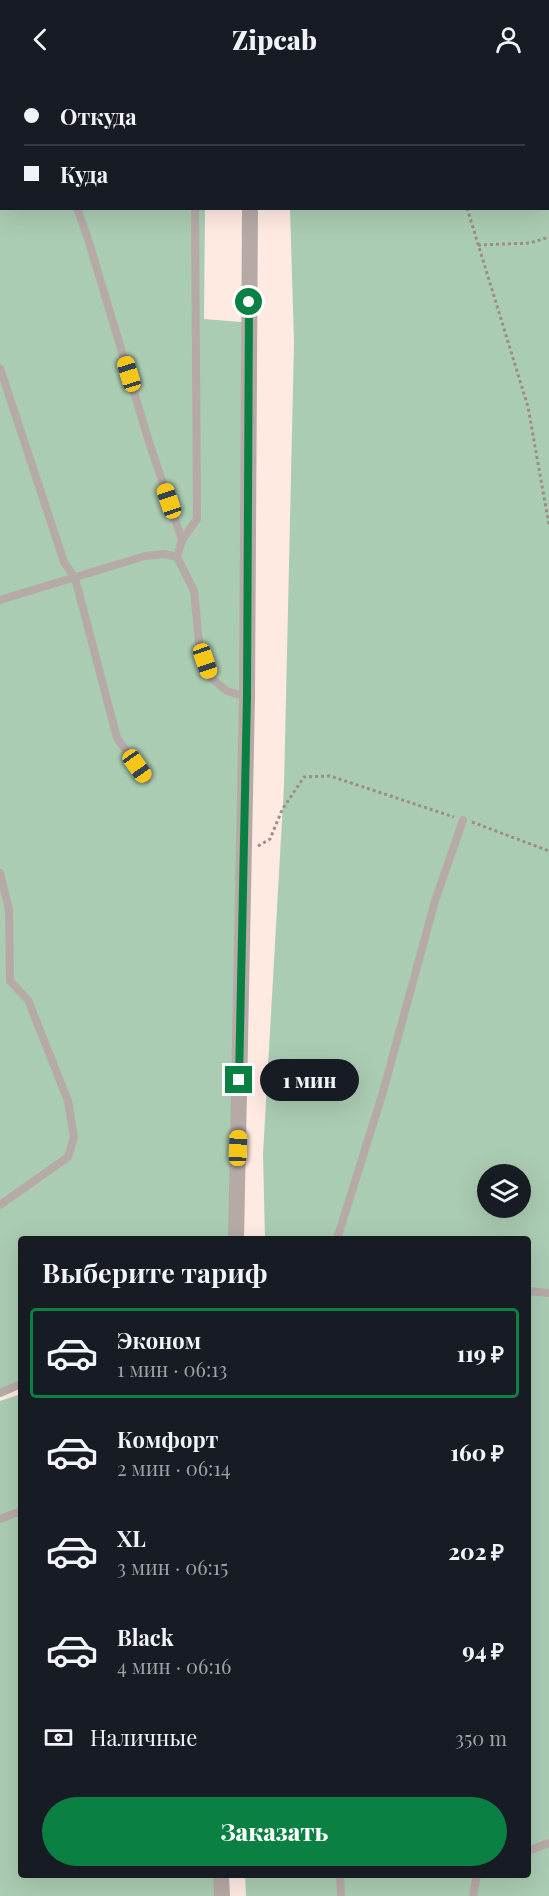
<!DOCTYPE html>
<html lang="ru">
<head>
<meta charset="utf-8">
<style>
  body { margin:0; font-family:"Playfair Display",serif; background:#20242c; color:#f1f3f6; height:100vh; display:flex; flex-direction:column; font-size:22px; white-space:nowrap }
  * { box-sizing:border-box; margin:0 }
  p { font-size:20px; color:#9ea1a6 }
  .icon { flex:none; width:33px; height:33px; fill:none; stroke:currentColor; stroke-width:2; stroke-linecap:round; stroke-linejoin:round }
  .map { position:relative; flex:1; overflow:hidden }
  .details { position:absolute; left:18px; top:1158px; width:513px; height:642px; display:flex; flex-direction:column; background:#171b24; border-radius:6px; box-shadow:0 6px 24px #0002 }
  .details>* { flex:none }
  .banner { position:absolute; left:0px; top:0px; width:549px; height:132px; box-shadow:0 6px 24px #0002; display:grid; align-content:center; height:132px; padding:0 24px; background:#171b24 }
  .fabs { position:absolute; left:477px; top:1086px; display:grid; gap:12px }
  .fabs a { display:grid; place-items:center; width:54px; height:54px; border-radius:50%; background:#171b24; box-shadow:0 6px 24px #0002; font-size:30px }
  .end { position:absolute; width:27px; height:27px; margin:-14px; border:8px solid #0b8043; background:#fff; box-shadow:0 0 0 3px #fff }
  .from { border-radius:50% }
  .bubble { position:absolute; height:42px; border-radius:21px; background:#171b24; box-shadow:0 6px 24px #0002; font-size:20px; font-weight:800; line-height:42px; text-align:center }
  .car { position:absolute; width:18px; height:36px; margin:-18px -9px; border-radius:8px; box-shadow:0 0 4px 2px #0007; background:linear-gradient(#f5c518 24%,#345 0 40%,#f5c518 0 76%,#345 0 86%,#f5c518 0) }
  .banner b { display:flex; align-items:center; gap:21px; height:57px; font-size:22px }
  .banner b+b { border-top:2px solid #363941 }
  .banner i { width:15px; height:15px; background:#f1f3f6 }
  ul { padding:0; list-style:none }
  li { display:flex; align-items:center; gap:18px; height:90px; margin:0 12px 9px; padding:0 12px; border:3px solid transparent; border-radius:6px }
  li div { flex:1 }
  li b { display:block; font-size:22px }
  li em { font-style:normal; font-weight:800 }
  li.selected { border-color:#0b8043 }
  li>.icon { width:54px; height:54px; stroke-width:1.5 }
  h2 { padding:0 24px; font-size:27px; line-height:72px }
  .pay { display:flex; align-items:center; gap:15px; height:66px; padding:0 24px; font-size:22px }
  .pay p { margin-inline-start:auto }
  .cta { display:flex; gap:12px; margin-top:auto; padding:12px 24px }
  .cta a { flex:1; height:69px; border-radius:36px; background:#0b8043; color:#fff; font-size:24px; font-weight:800; line-height:69px; text-align:center }
  header { display:flex; justify-content:space-between; align-items:center; height:78px; padding:0 24px; background:#171b24; font-size:27px; font-weight:800 }
  .map>svg:first-child { display:block }
  .green { fill:#aaccb2; fill-rule:evenodd }
  .lines { fill:none; stroke-linecap:round; stroke-linejoin:round }
  .path { stroke:#9c8d87; stroke-width:3; stroke-dasharray:3 3; stroke-linecap:butt }
  .lane { stroke:#b6aaa7; stroke-width:8 }
  .street { stroke:#b6aaa7; stroke-width:16 }
  .route { stroke:#0b8043; stroke-width:8 }
</style>
</head>
<body>
<header><svg class="icon" aria-label="back" viewBox="0 0 24 24"><path d="M15 5l-7 7 7 7"/></svg>Zipcab<svg class="icon" aria-label="person" viewBox="0 0 24 24"><circle cx="12" cy="8" r="4"/><path d="M4 21q1-7 8-7t8 7"/></svg></header>
<div class="map">
<svg width="549" height="1818" viewBox="0 0 549 1818">
  <rect width="100%" height="100%" fill="#ffeae2"/>
  <g class="green">
    <path d="M0 0H216L2 2 0 76Z"/>
    <path d="M285 0H549V1818H246L245 1797H528V1161H265L263 1076 284 707 294 265 290 131 548 130V2ZM488 1096H520V1130H488Z"/>
    <path d="M0 88H1L2 130 205 131 204 241 253 245 235 1161H21V1307L0 1314Z"/>
    <path d="M21 1316V1797H219L218 1818H0V1323Z"/>
  </g>
  <g class="lines">
    <g class="path">
      <path d="M435 0V2"/>
      <path d="M467 130 528 329 549 447"/>
      <path d="M478 167 530 165 549 159"/>
      <path d="M472 744 549 773"/>
      <path d="M258 768 270 761 282 732 304 699 330 698 454 739"/>
    </g>
    <g class="lane">
      <path d="M29 0 30 2"/>
      <path d="M218 2V0"/>
      <path d="M0 77H2"/>
      <path d="M77 130 88 161 149 364 182 462"/>
      <path d="M0 290 64 484 75 500 117 660 147 702"/>
      <path d="M177 479 182 462 197 441 195 130"/>
      <path d="M0 522 145 478 165 476 177 479 194 513 199 565 211 600 227 613 247 619"/>
      <path d="M0 795 9 832 10 903 28 922 68 1023 74 1059 68 1079 0 1127"/>
      <path d="M337 1161 383 1014 435 823 463 742"/>
      <path d="M528 1213 549 1215"/>
      <path d="M0 1315 21 1306"/>
      <path d="M0 1441 21 1433"/>
      <path d="M528 1773 549 1765"/>
      <path d="M340 1797 341 1818"/>
      <path d="M473 1818 477 1797"/>
    </g>
    <g class="street">
      <path d="M250 2V0"/>
      <path d="M236 1161 247 619 250 130"/>
      <path d="M221 1797 222 1818"/>
    </g>
  </g>
  <g class="lines">
    <path class="route" d="M239 1002 247 619 249 224"/>
  </g>
</svg>
<div class="fabs">
<a><svg class="icon" aria-label="layers" viewBox="0 0 24 24"><path d="M12 4l9 5-9 5-9-5zM3 14l9 5 9-5"/></svg></a>
</div>
<i class="end from" style="left:249px;top:224px"></i>
<i class="end" style="left:239px;top:1002px"></i>
<div class="bubble" style="left:260px;top:981px;width:99px">1 мин</div>
<i class="car" style="left:129px;top:296px;rotate:343deg"></i>
<i class="car" style="left:169px;top:423px;rotate:341deg"></i>
<i class="car" style="left:205px;top:583px;rotate:161deg"></i>
<i class="car" style="left:137px;top:688px;rotate:145deg"></i>
<i class="car" style="left:238px;top:1070px;rotate:2deg"></i>
<div class="banner">
<b><i class="from"></i>Откуда</b>
<b><i></i>Куда</b>
</div>
<section class="details">
<h2>Выберите тариф</h2>
<ul>
<li class="selected"><svg class="icon" aria-label="car" viewBox="0 0 24 24"><path d="M5 17H2v-5l4-1 3-4h7l3 4 3 1v5h-3M9 17h6M6 11h13"/><circle cx="7" cy="17" r="2"/><circle cx="17" cy="17" r="2"/></svg><div><b>Эконом</b><p>1 мин · 06:13</p></div><em>119 ₽</em></li>
<li><svg class="icon" aria-label="car" viewBox="0 0 24 24"><path d="M5 17H2v-5l4-1 3-4h7l3 4 3 1v5h-3M9 17h6M6 11h13"/><circle cx="7" cy="17" r="2"/><circle cx="17" cy="17" r="2"/></svg><div><b>Комфорт</b><p>2 мин · 06:14</p></div><em>160 ₽</em></li>
<li><svg class="icon" aria-label="car" viewBox="0 0 24 24"><path d="M5 17H2v-5l4-1 3-4h7l3 4 3 1v5h-3M9 17h6M6 11h13"/><circle cx="7" cy="17" r="2"/><circle cx="17" cy="17" r="2"/></svg><div><b>XL</b><p>3 мин · 06:15</p></div><em>202 ₽</em></li>
<li><svg class="icon" aria-label="car" viewBox="0 0 24 24"><path d="M5 17H2v-5l4-1 3-4h7l3 4 3 1v5h-3M9 17h6M6 11h13"/><circle cx="7" cy="17" r="2"/><circle cx="17" cy="17" r="2"/></svg><div><b>Black</b><p>4 мин · 06:16</p></div><em>94 ₽</em></li>
</ul>
<div class="pay"><svg class="icon" aria-label="cash" viewBox="0 0 24 24"><path d="M3 7h18v10H3z"/><circle cx="12" cy="12" r="2"/></svg>Наличные<p>350 m</p></div>
<div class="cta"><a>Заказать</a></div>
</section>
</div>
</body>
</html>
